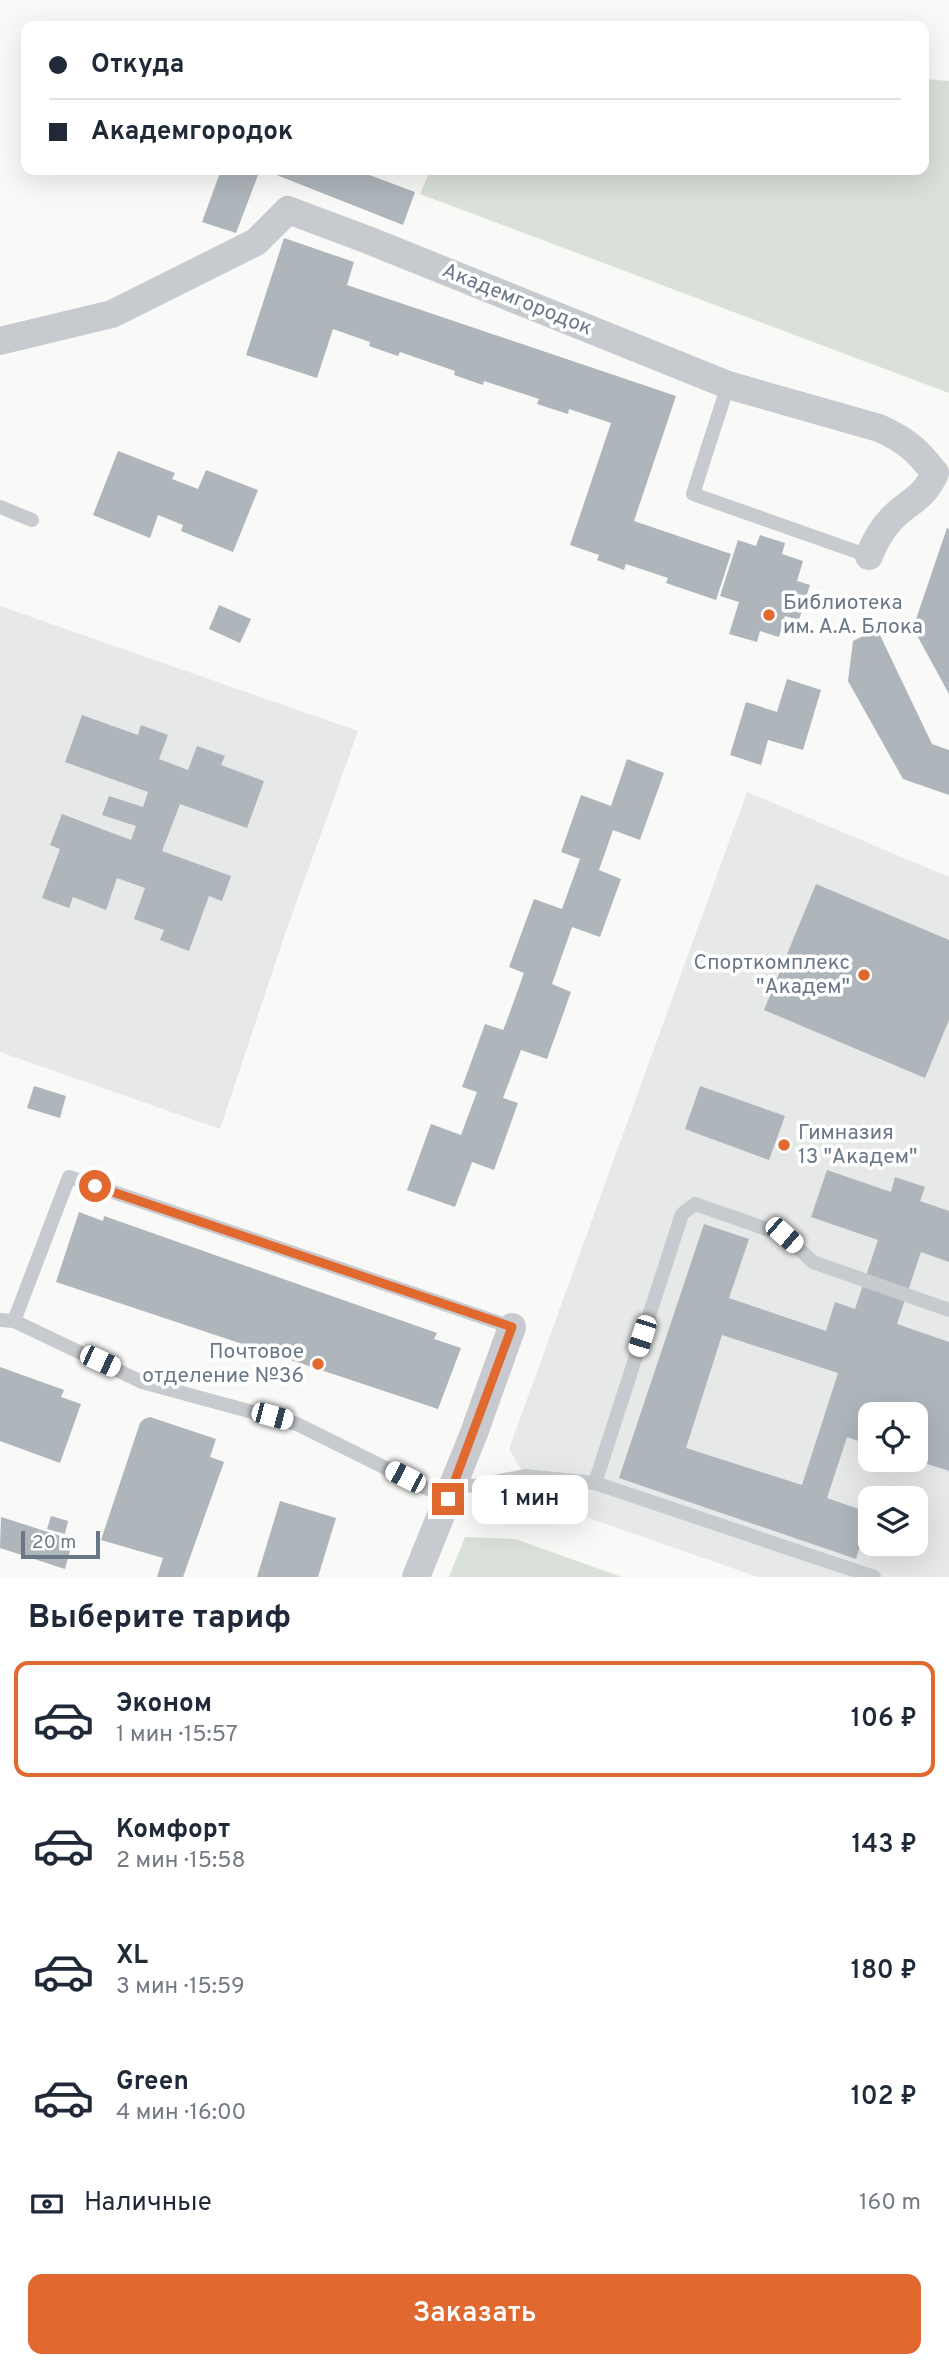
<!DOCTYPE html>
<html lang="ru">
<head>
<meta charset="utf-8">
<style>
  body { margin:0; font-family:Overpass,sans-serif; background:#f2f2f3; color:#1f2937; height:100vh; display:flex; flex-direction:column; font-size:26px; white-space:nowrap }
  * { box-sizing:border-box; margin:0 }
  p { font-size:23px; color:#747a83 }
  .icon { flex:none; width:38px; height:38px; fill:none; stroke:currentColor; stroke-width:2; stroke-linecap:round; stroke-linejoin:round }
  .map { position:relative; height:1577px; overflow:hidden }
  .details { display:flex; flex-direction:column; background:#fff; flex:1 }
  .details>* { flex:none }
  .banner { position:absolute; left:21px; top:21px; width:908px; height:154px; border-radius:14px; box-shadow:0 7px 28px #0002; display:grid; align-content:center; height:154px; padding:0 28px; background:#fff }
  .tools { position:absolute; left:858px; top:1402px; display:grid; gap:14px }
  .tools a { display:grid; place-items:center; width:70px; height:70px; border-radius:14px; background:#fff; box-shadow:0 7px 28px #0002; font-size:35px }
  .scale { position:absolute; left:21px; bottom:18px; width:79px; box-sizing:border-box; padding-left:7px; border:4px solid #697787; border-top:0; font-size:19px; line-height:24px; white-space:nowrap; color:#697787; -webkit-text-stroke:5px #fff; paint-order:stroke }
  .end { position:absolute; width:32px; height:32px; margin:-16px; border:9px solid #e16930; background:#fff; box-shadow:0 0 0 4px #fff }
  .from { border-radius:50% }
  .bubble { position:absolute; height:49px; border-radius:14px; background:#fff; box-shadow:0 7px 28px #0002; font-size:23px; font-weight:600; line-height:49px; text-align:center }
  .car { position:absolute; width:21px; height:42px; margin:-21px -10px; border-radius:9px; box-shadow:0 0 5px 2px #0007; background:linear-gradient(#fff 24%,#345 0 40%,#fff 0 76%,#345 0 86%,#fff 0) }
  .banner b { display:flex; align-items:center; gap:24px; height:66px; font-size:26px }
  .banner b+b { border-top:2px solid #e0e1e3 }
  .banner i { width:18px; height:18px; background:#1f2937 }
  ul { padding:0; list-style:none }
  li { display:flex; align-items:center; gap:21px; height:116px; margin:0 14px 10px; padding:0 14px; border:4px solid transparent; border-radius:14px }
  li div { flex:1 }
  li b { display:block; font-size:26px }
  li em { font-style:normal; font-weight:600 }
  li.current { border-color:#e16930 }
  li>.icon { width:63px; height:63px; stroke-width:1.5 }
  h2 { padding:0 28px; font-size:32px; line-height:84px }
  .pay { display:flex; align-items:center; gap:18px; height:77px; padding:0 28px; font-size:26px }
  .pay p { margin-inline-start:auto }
  .cta { display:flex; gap:14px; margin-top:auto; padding:14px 28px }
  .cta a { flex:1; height:80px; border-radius:14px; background:#e16930; color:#fff; font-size:28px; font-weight:600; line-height:80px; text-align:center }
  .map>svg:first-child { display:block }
  .built { fill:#e7e8e8; fill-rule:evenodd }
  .green { fill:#dae1d8 }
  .building { fill:#aeb5bb; fill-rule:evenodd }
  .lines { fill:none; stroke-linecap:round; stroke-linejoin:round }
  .lane { stroke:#c7cace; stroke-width:14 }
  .street { stroke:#c7cace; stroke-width:28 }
  .route { stroke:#e16930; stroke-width:9 }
  .poi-dot { fill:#e16930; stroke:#fff; stroke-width:2.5 }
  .labels { text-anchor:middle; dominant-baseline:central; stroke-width:7; stroke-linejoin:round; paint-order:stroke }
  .street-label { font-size:21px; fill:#697787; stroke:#fff }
  .poi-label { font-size:21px; fill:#697787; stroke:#fff; text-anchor:start }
</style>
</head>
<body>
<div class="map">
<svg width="949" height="1577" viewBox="0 0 949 1577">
  <rect width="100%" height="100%" fill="#f9f9f7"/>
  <g class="built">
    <path d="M0 606 358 731 284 937 220 1129 0 1052Z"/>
    <path d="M747 792 949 877V1577H758L540 1501 509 1449ZM870 1414H915V1460H870ZM870 1498H915V1544H870Z"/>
  </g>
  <g class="green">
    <path d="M924 79 949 81V393L420 194 430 170H924Z"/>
    <path d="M465 1537 515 1539 622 1577H449Z"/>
  </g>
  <g class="building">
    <path d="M221 170H260L236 233 202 222Z"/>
    <path d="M264 170H356L415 192 403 225Z"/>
    <path d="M284 238 354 262 347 285 676 396 634 521 731 554 716 600 666 583 668 578 626 564 624 570 597 560 599 555 570 545 611 423 569 409 568 414 537 404 539 399 484 381 483 385 454 375 455 371 400 352 398 356 369 346 370 342 333 329 317 378 246 355Z"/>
    <path d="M118 451 175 473 172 479 198 489 206 470 258 490 233 552 181 531 183 525 158 515 150 538 93 515Z"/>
    <path d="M947 528 949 529V694L913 628Z"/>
    <path d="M760 535 785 543 782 554 803 561 797 581 810 585 799 620 785 616 779 637 760 631 757 642 729 634 739 602 720 596 738 540 756 546Z"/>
    <path d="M219 605 251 619 240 643 209 629Z"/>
    <path d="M877 629 932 744 949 750V795L903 779 848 681 853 641Z"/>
    <path d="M787 679 821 690 803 750 768 740 761 765 730 755 746 702 777 712Z"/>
    <path d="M82 715 138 735 141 725 168 735 159 759 188 770 197 746 225 756 221 765 264 781 247 828 180 804 162 851 231 876 222 901 209 896 189 951 160 940 164 930 134 919 145 888 117 878 106 910 73 897 69 908 42 898 60 849 50 845 62 814 131 840 136 826 102 815 109 796 143 807 148 792 65 762Z"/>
    <path d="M627 759 664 773 640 840 613 830 599 870 621 879 600 937 572 927 552 984 571 992 547 1059 521 1050 503 1098 518 1103 494 1170 472 1162 455 1207 407 1190 431 1124 461 1135 477 1092 462 1087 485 1024 503 1030 506 1023 524 973 509 967 534 899 562 909 580 859 561 852 581 795 611 806Z"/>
    <path d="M816 884 949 940V1020L925 1078 764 1010Z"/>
    <path d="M34 1086 66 1096 60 1118 27 1108Z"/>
    <path d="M700 1086 785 1116 769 1160 685 1129Z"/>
    <path d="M827 1170 891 1192 895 1177 925 1187 920 1201 949 1211V1262L921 1252 897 1324 949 1342V1471L915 1460V1414H870V1445L847 1437 827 1498 870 1513 856 1559 619 1478 704 1224 749 1239 729 1298 826 1331 835 1302 855 1309 878 1240 811 1217ZM722 1335 838 1373 802 1485 686 1448Z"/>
    <path d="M79 1212 103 1221 104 1216 437 1333 434 1339 461 1348 438 1409 56 1282Z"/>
    <path d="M0 1367 64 1390 61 1397 81 1404 60 1463 0 1441Z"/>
    <path d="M150 1417 216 1439 210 1457 224 1462 183 1577H157L163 1558 101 1540 140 1423 144 1419Z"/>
    <path d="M280 1501 336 1518 318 1577H257Z"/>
    <path d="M51 1516 68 1521 65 1534 47 1529Z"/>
    <path d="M1 1517 73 1540 65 1569 0 1548Z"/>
  </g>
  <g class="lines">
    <g class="lane">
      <path d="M728 385 693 494 869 556"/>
      <path d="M0 507 32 520"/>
      <path d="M0 1320 14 1321 142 1382 297 1424 448 1499"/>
      <path d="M14 1321 69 1177 512 1327"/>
      <path d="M455 1482 473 1486 525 1476 595 1483 874 1577"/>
      <path d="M595 1483 682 1214 695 1204 784 1235 813 1262 949 1310"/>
    </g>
    <g class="street">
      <path d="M0 341 112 314 256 242 288 210 368 240 728 385 879 428C906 440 917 450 935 473 926 493 918 497 901 510 886 522 876 538 869 556"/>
      <path d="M416 1577 474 1433 512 1327"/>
    </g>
  </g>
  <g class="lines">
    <path class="route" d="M95 1186 512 1327 448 1499"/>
  </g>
  <g class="poi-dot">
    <circle cx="769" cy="615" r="7"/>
    <circle cx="864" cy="975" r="7"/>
    <circle cx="784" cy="1145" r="7"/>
    <circle cx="318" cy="1364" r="7"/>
  </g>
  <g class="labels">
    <g class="street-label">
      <text transform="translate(517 300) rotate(22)">Академгородок</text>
    </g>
    <g class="poi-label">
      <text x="783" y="603">Библиотека<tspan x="783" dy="24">им. А.А. Блока</tspan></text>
      <text x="850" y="963" text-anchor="end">Спорткомплекс<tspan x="850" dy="24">"Академ"</tspan></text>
      <text x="798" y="1133">Гимназия<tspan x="798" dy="24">13 "Академ"</tspan></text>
      <text x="304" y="1352" text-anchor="end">Почтовое<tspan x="304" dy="24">отделение №36</tspan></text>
    </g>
  </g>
</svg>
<div class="tools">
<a><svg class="icon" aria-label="locate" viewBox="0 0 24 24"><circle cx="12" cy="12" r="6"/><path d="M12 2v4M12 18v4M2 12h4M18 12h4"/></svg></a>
<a><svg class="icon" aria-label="layers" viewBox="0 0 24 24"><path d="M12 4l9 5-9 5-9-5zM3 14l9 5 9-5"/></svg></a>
</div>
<div class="scale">20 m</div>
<i class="end from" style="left:95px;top:1186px"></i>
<i class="end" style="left:448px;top:1499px"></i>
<div class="bubble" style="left:472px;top:1475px;width:116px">1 мин</div>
<i class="car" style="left:784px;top:1235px;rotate:131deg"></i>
<i class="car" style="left:642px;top:1336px;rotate:198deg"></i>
<i class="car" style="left:100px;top:1361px;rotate:115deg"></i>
<i class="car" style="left:272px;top:1416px;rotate:105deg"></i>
<i class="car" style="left:405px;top:1477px;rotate:297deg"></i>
<div class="banner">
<b><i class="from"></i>Откуда</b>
<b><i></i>Академгородок</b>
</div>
</div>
<section class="details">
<h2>Выберите тариф</h2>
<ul>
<li class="current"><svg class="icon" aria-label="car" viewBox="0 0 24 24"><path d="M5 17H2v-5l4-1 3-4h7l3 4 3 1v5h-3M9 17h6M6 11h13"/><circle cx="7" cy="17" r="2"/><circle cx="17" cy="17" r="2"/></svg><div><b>Эконом</b><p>1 мин · 15:57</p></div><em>106 ₽</em></li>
<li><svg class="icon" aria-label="car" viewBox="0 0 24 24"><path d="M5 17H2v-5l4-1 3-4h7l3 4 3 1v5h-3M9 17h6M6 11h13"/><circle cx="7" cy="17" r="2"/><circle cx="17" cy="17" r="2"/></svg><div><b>Комфорт</b><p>2 мин · 15:58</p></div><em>143 ₽</em></li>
<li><svg class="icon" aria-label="car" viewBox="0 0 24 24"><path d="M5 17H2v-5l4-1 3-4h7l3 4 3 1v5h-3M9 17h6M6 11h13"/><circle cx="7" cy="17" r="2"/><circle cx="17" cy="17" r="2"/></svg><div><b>XL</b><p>3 мин · 15:59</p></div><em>180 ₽</em></li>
<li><svg class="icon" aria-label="car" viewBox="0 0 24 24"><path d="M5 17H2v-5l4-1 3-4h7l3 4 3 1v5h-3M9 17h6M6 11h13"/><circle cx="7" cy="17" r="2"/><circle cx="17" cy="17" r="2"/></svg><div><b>Green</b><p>4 мин · 16:00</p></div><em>102 ₽</em></li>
</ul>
<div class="pay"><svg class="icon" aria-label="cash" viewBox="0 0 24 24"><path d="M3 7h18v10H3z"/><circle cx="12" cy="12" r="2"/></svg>Наличные<p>160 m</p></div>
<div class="cta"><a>Заказать</a></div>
</section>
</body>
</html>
